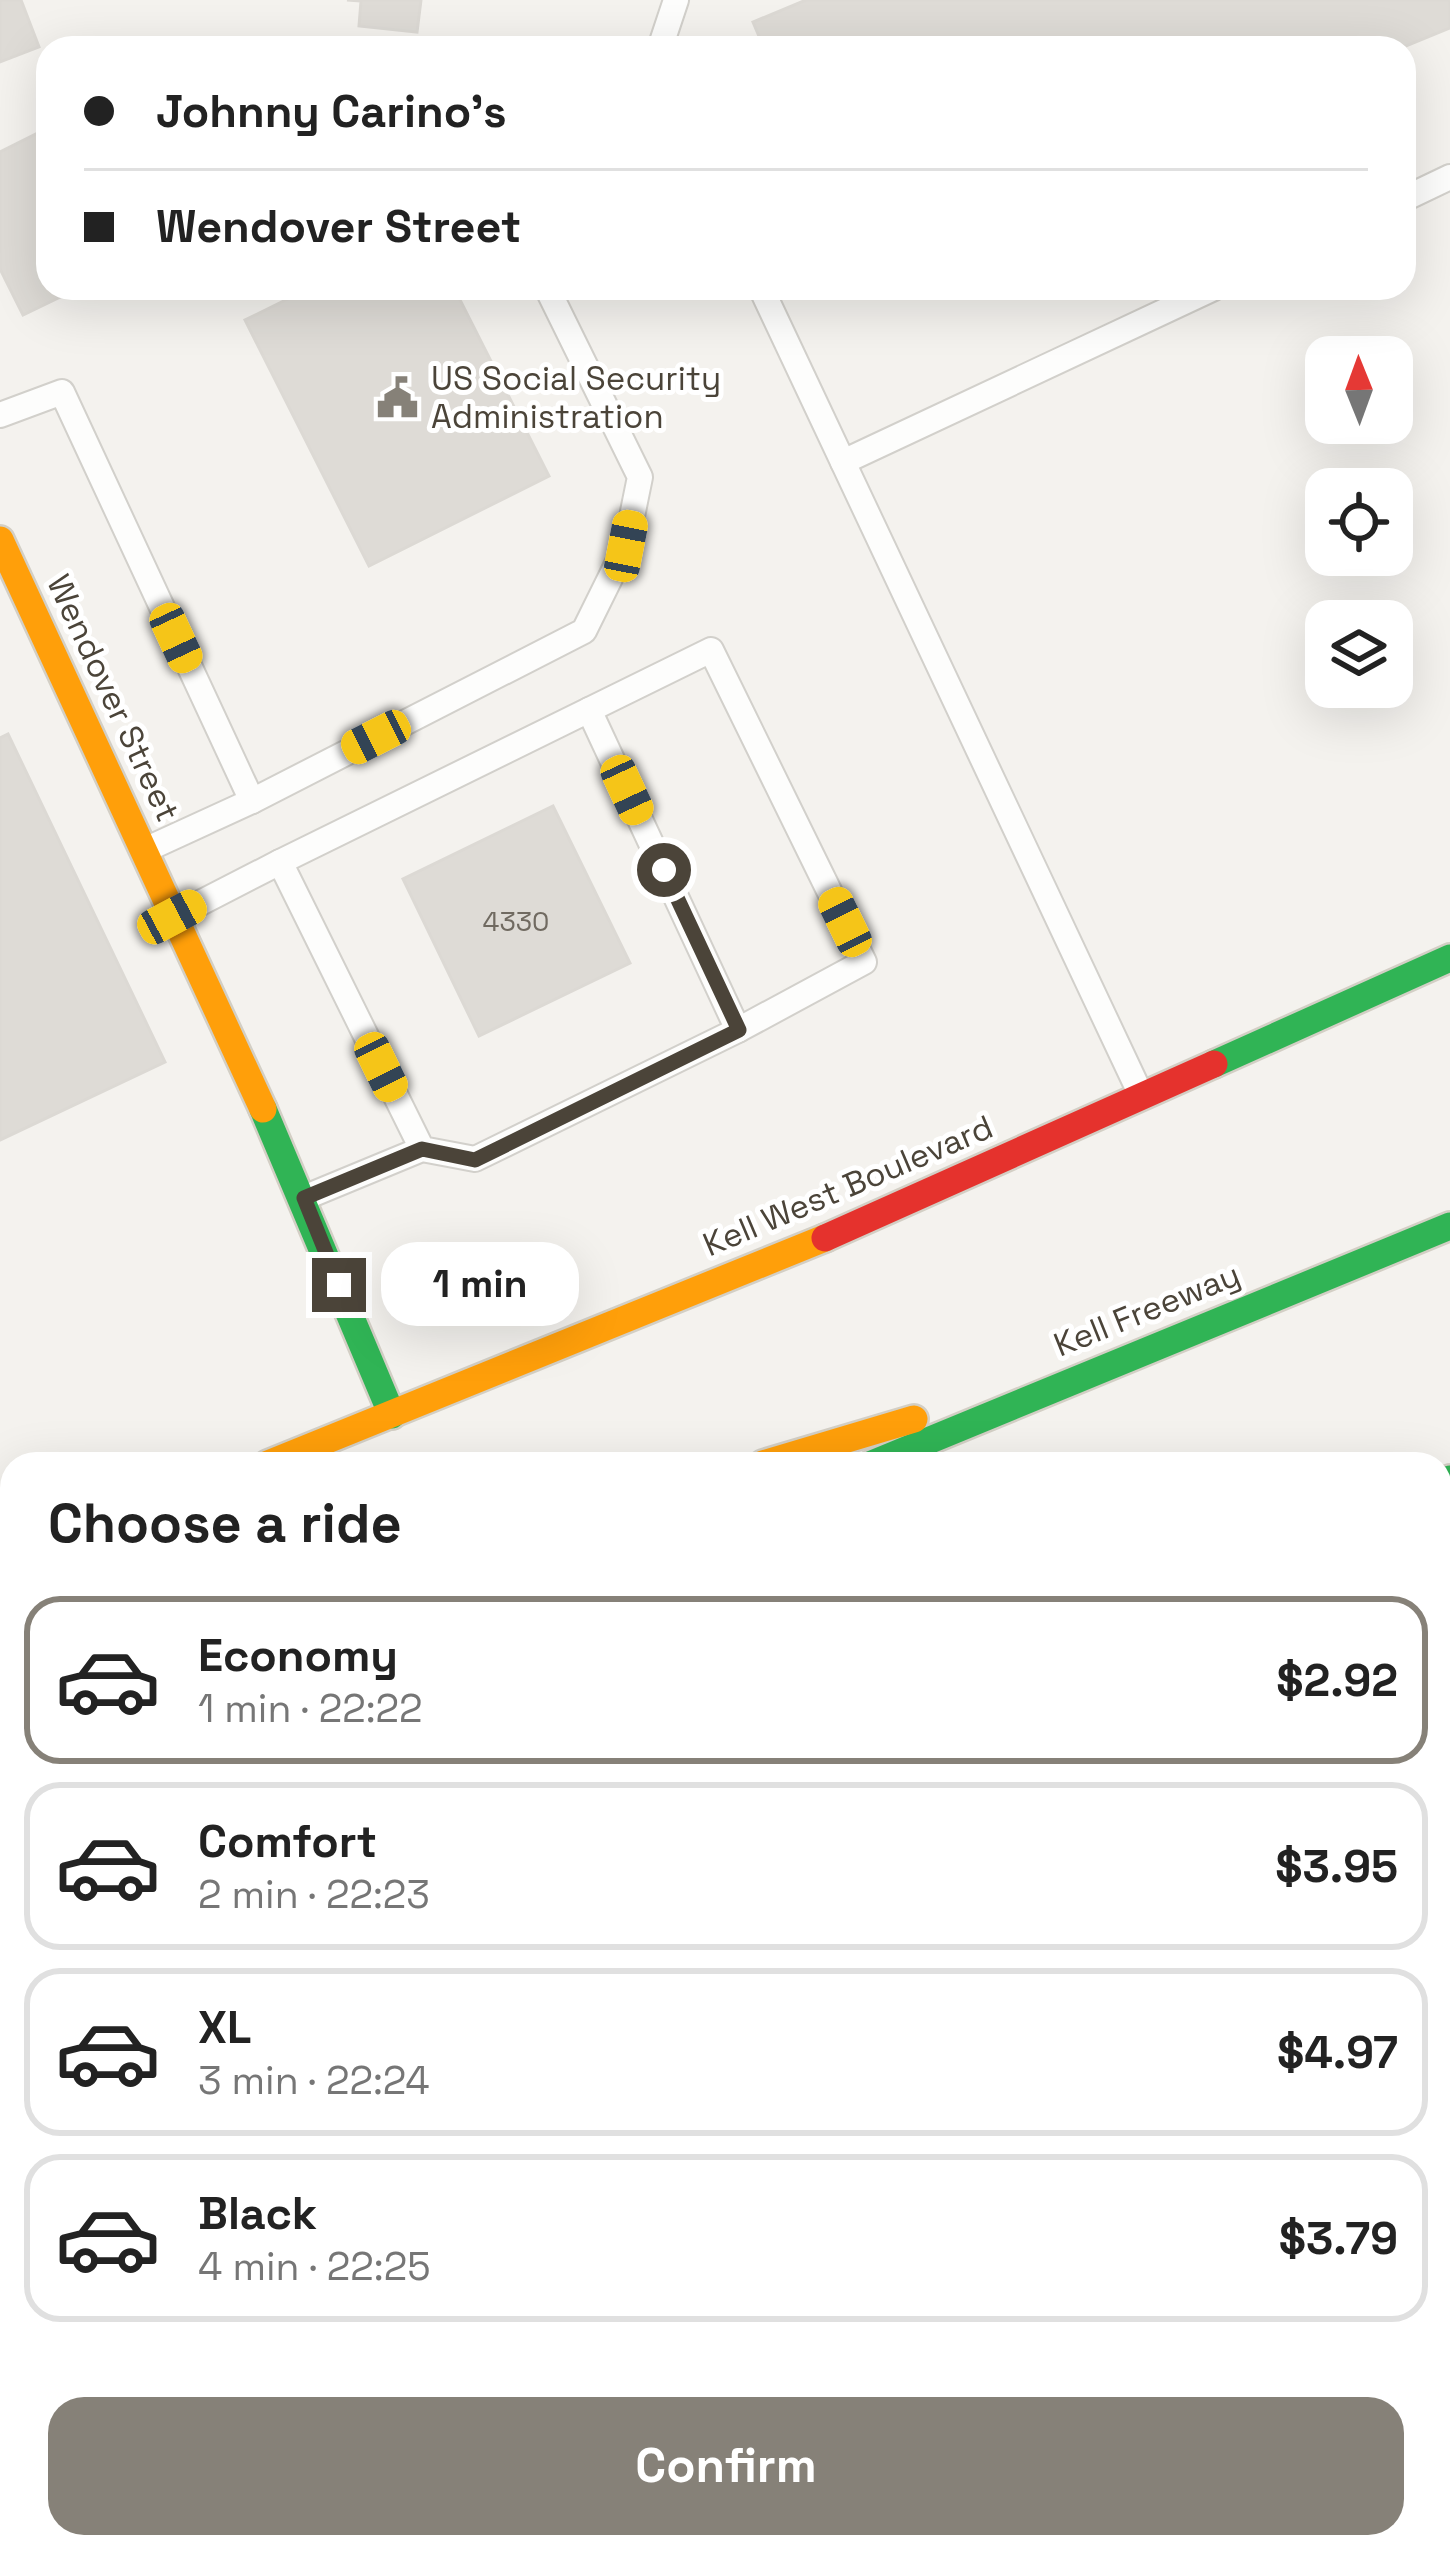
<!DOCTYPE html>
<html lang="en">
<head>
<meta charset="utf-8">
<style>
  body { margin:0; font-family:"Space Grotesk",sans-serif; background:#f6f6f6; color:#222; height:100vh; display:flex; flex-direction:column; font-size:45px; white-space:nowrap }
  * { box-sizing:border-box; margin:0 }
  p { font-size:39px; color:#767676 }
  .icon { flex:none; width:66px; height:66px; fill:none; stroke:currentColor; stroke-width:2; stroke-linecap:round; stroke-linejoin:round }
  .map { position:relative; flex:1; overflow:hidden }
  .details { position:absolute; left:0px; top:1452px; width:1452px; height:1107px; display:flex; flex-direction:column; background:#fff; border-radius:36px 36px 0 0; box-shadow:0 12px 48px #0002 }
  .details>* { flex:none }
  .banner { position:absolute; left:36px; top:36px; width:1380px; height:264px; border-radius:36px; box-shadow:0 12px 48px #0002; display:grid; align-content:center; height:264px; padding:0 48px; background:#fff }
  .needle { width:78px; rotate:359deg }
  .buttons { position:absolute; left:1305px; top:336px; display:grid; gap:24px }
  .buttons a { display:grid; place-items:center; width:108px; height:108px; border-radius:24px; background:#fff; box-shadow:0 12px 48px #0002; font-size:60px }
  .end { position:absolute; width:54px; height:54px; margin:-27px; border:15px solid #4b4439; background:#fff; box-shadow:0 0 0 6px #fff }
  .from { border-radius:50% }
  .bubble { position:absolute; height:84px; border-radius:36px; background:#fff; box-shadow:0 12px 48px #0002; font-size:39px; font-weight:800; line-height:84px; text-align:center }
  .car { position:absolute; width:36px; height:72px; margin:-36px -18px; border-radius:15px; box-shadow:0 0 9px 3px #0007; background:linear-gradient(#f5c518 24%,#345 0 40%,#f5c518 0 76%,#345 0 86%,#f5c518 0) }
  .banner b { display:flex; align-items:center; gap:42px; height:114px; font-size:45px }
  .banner b+b { border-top:3px solid #e0e0e0 }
  .banner i { width:30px; height:30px; background:#222 }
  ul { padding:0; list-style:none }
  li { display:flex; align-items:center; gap:36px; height:168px; margin:0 24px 18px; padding:0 24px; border:6px solid #e0e0e0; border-radius:36px }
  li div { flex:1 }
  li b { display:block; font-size:45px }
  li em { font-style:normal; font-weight:800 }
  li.on { border-color:#868178 }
  li>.icon { width:108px; height:108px; stroke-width:1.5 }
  h2 { padding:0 48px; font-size:54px; line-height:144px }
  .cta { display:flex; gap:24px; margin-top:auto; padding:24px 48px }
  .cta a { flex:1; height:138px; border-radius:36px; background:#868178; color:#fff; font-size:48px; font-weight:800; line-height:138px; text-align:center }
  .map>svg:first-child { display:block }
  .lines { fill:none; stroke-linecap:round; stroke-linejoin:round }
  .stream { stroke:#c0ddf1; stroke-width:14 }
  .building { fill:#dedbd6; stroke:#dcd9d4; stroke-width:3 }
  .lane-casing { stroke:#d2d0cb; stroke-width:28 }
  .street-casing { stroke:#d2d0cb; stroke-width:52 }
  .fast-casing { stroke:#d3cfc5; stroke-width:32 }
  .slow-casing { stroke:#d3cfc5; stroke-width:32 }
  .jam-casing { stroke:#d3cfc5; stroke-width:32 }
  .lane { stroke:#fdfdfc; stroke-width:24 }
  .street { stroke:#fdfdfc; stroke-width:48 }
  .fast { stroke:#30b455; stroke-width:27 }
  .slow { stroke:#ff9f0a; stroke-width:27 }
  .jam { stroke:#e5322d; stroke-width:27 }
  .route { stroke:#4b4439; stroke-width:15 }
  .labels { text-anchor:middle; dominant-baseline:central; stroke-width:10; stroke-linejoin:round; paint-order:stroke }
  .number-label { font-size:27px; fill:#706a61 }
  .poi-label { font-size:33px; fill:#4b4439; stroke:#fff; text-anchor:start }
  .street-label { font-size:33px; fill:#4b4439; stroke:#fff }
</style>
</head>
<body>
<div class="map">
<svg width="1450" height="2558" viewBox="0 0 1450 2558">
  <rect width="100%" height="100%" fill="#f4f2ee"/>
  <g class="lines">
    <g class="stream">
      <path d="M1440 1619 1450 1615"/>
      <path d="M0 2182 12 2184"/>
      <path d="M0 2533 12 2528"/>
    </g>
  </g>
  <g class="building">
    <path d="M0 0H21L39 47 0 62Z"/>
    <path d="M347 0H421L417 32 359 26 361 1Z"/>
    <path d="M806 0H1450V28L1401 48H764L753 22Z"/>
    <path d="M44 130 48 288H79L23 315 0 269V152Z"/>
    <path d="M310 288H454L549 476 369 566 245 320Z"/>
    <path d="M8 734 165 1062 0 1140V738Z"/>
    <path d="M553 806 630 963 479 1036 403 879Z"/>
    <path d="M462 2547H571L575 2558H435Z"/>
    <path d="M1254 2547H1312L1311 2558H1253Z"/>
  </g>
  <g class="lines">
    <defs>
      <g id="lane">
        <path d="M660 48 676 0"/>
        <path d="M1404 199 1450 177"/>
        <path d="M761 288 1141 1095"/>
        <path d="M0 415 62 392 252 801 145 850"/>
        <path d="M843 462 1214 288"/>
        <path d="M589 710 711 650 864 962 738 1030"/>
        <path d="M252 801 584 631 626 546 640 477 547 288"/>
        <path d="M175 916 280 862"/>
        <path d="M306 1197 422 1149 280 862 589 710 738 1030 475 1159 422 1149"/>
      </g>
      <g id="street">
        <path d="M1440 1992 1450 2145"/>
        <path d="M1440 2365 1450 2360"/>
        <path d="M985 2558 1010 2547"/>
        <path d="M1449 2558 1450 2551"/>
      </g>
      <g id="fast">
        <path d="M1214 1064 1450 958"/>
        <path d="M263 1109 392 1415"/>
        <path d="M872 1464 1450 1226"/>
        <path d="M1440 1483 1450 1479"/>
        <path d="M0 1767 12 1763"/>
        <path d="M1440 1801 1450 1797"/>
        <path d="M0 1830 12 1825"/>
        <path d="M0 2079 12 2074"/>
      </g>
      <g id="slow">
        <path d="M0 540 263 1109"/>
        <path d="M268 1464 825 1238"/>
        <path d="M763 1464 914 1419"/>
        <path d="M0 1570 12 1565"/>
        <path d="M0 2396 12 2391"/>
      </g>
      <path id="jam" d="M825 1238 1214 1064"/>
    </defs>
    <use href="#lane" class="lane-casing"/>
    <use href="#street" class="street-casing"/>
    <use href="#fast" class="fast-casing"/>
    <use href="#slow" class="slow-casing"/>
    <use href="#jam" class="jam-casing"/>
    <use href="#lane" class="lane"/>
    <use href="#street" class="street"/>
    <use href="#fast" class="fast"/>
    <use href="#slow" class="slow"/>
    <use href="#jam" class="jam"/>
  </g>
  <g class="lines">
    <path class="route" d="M339 1285 304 1198 422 1149 475 1160 739 1030 664 870"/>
  </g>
  <defs>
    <symbol id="civic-bare" viewBox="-9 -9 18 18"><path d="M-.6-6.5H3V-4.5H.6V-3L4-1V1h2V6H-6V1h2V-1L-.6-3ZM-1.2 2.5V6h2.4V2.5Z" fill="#868178" stroke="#fff" stroke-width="2.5" paint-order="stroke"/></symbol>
  </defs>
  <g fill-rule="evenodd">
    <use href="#civic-bare" x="368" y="368" width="59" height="59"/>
  </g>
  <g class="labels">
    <g class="number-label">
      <text x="516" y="921">4330</text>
    </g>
    <g class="poi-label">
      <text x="431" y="379">US Social Security<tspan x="431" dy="38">Administration</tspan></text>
    </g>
    <g class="street-label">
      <text transform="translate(113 698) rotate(65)">Wendover Street</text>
      <text transform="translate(848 1186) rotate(-23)">Kell West Boulevard</text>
      <text transform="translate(1147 1310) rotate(-22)">Kell Freeway</text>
    </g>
  </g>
</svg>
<div class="buttons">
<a><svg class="needle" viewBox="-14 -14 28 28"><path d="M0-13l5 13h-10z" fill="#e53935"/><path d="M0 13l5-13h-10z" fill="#767676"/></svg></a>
<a><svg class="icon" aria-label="locate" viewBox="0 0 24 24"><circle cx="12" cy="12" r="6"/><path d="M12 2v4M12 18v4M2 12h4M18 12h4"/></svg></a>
<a><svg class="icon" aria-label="layers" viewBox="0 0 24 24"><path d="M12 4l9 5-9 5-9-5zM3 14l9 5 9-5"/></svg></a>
</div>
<i class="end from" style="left:664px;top:870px"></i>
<i class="end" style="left:339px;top:1285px"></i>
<div class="bubble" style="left:381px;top:1242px;width:198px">1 min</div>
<i class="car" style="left:626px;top:546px;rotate:11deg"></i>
<i class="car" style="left:176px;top:638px;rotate:155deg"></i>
<i class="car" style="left:376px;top:737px;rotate:243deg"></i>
<i class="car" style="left:627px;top:790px;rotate:155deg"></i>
<i class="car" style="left:172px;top:917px;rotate:62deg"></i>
<i class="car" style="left:845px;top:922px;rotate:334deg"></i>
<i class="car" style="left:381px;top:1067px;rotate:154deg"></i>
<div class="banner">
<b><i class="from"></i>Johnny Carino's</b>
<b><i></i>Wendover Street</b>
</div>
<section class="details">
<h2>Choose a ride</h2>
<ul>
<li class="on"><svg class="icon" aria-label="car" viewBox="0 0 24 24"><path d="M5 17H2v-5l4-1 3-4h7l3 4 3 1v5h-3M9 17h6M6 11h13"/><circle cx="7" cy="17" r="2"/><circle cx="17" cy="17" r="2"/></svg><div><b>Economy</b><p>1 min · 22:22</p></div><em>$2.92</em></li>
<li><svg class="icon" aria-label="car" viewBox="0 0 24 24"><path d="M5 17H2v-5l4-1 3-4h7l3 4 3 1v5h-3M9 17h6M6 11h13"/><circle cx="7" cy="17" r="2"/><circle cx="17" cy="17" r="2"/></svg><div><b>Comfort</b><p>2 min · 22:23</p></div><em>$3.95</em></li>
<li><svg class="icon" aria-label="car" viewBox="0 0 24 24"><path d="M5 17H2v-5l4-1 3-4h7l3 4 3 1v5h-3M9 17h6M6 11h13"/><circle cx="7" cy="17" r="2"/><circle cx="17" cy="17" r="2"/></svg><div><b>XL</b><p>3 min · 22:24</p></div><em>$4.97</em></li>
<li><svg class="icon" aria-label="car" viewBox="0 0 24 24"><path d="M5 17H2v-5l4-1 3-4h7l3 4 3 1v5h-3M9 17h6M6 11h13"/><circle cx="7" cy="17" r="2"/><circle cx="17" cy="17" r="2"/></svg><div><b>Black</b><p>4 min · 22:25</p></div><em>$3.79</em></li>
</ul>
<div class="cta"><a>Confirm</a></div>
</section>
</div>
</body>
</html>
